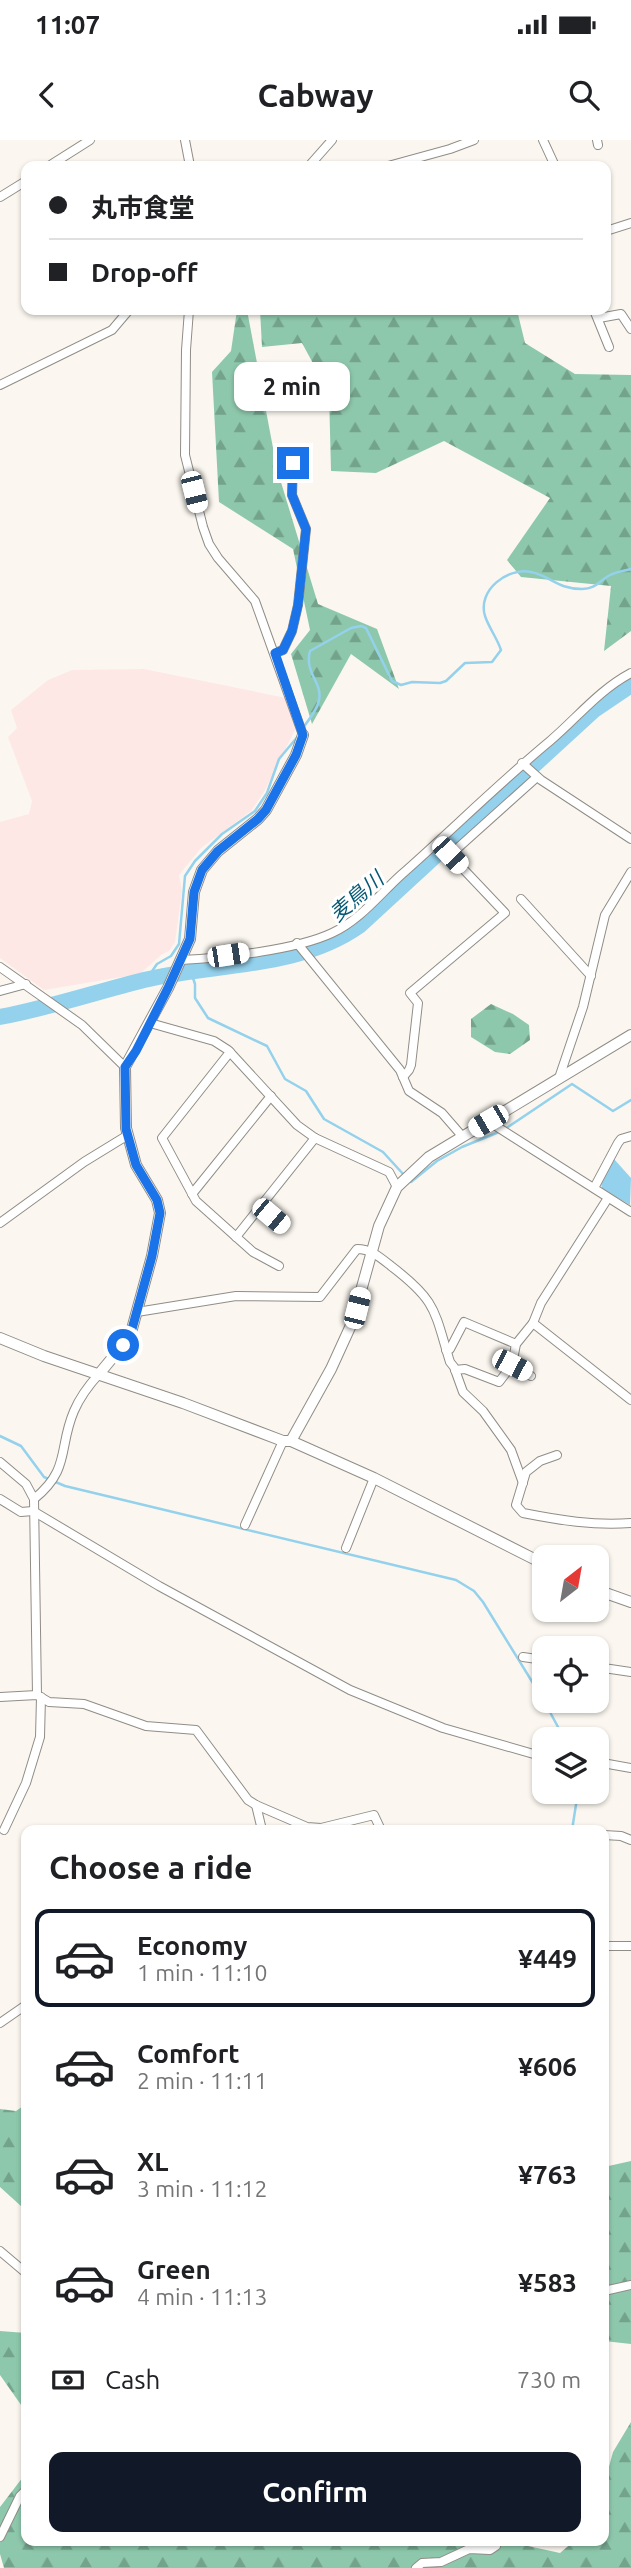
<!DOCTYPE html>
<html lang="en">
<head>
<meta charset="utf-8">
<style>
  body { margin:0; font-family:Ubuntu,"Noto Sans JP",sans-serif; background:#f6f6f6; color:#202124; height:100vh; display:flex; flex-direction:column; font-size:26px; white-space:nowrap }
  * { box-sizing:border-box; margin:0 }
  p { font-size:23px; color:#757577 }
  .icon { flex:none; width:38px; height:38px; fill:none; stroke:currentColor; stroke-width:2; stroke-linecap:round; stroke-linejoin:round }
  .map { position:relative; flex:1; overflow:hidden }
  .drawer { position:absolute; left:21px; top:1685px; width:588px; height:721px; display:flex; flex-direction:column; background:#fff; border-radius:14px; box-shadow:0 2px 5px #0004 }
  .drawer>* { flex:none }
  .top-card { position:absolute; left:21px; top:21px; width:590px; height:154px; border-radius:14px; box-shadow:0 2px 5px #0004; display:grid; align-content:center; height:154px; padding:0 28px; background:#fff }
  .needle { width:46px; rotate:31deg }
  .tools { position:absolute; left:532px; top:1405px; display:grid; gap:14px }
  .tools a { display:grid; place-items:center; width:77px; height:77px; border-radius:14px; background:#fff; box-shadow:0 2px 5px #0004; font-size:35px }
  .end { position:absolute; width:32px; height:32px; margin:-16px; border:9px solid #1a73e8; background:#fff; box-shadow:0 0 0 4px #fff }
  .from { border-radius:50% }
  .bubble { position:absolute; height:49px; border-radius:14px; background:#fff; box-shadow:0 2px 5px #0004; font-size:23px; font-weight:700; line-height:49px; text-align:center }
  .car { position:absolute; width:21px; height:42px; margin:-21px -10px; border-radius:9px; box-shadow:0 0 5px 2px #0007; background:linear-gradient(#fff 24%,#345 0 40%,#fff 0 76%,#345 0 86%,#fff 0) }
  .top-card b { display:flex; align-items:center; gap:24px; height:66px; font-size:26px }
  .top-card b+b { border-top:2px solid #e0e0e0 }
  .top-card i { width:18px; height:18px; background:#202124 }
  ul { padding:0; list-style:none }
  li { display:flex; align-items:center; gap:21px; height:98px; margin:0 14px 10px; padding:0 14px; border:4px solid transparent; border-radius:14px }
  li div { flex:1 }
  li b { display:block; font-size:26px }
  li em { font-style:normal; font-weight:700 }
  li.selected { border-color:#111827 }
  li>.icon { width:63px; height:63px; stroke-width:1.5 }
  h2 { padding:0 28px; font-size:32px; line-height:84px }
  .pay { display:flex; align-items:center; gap:18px; height:77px; padding:0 28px; font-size:26px }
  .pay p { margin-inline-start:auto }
  .cta { display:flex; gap:14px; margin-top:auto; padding:14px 28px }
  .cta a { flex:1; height:80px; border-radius:14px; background:#111827; color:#fff; font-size:28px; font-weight:700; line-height:80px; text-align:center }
  .status { display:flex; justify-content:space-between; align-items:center; height:49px; padding:0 35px; background:#fff; direction:ltr }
  .status svg { height:19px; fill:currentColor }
  header { display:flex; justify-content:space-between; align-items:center; height:91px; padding:0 28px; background:#fff; font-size:32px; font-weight:700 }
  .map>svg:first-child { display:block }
  .industrial { fill:#fee8e6 }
  .forest { fill:url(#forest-firs) }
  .water { fill:#94d1ec }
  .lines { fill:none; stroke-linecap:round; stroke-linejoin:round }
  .stream { stroke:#94d1ec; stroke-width:2.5 }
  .river { stroke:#94d1ec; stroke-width:16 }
  .minor-casing { stroke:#908d87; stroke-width:10 }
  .tertiary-casing { stroke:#908d87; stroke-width:12 }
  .minor { stroke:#fff; stroke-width:8 }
  .tertiary { stroke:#fff; stroke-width:10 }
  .route { stroke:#1a73e8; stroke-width:9 }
  .labels { text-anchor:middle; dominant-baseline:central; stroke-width:6; stroke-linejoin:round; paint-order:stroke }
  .water-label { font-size:21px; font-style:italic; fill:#055974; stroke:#fff }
</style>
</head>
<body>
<div class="status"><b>11:07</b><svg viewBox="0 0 49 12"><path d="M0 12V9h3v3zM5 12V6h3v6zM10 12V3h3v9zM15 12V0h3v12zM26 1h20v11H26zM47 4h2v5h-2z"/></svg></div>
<header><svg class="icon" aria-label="back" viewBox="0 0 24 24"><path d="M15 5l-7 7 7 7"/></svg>Cabway<svg class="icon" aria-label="search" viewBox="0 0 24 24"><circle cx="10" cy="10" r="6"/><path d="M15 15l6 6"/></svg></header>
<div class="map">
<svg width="631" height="2428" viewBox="0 0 631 2428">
  <defs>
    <pattern id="forest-firs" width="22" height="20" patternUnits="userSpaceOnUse" patternTransform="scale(1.75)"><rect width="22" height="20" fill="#8ec8ac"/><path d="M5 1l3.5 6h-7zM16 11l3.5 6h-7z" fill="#74a38c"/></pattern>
  </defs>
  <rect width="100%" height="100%" fill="#fbf7f0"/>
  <path class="industrial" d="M144 529 286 558 296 588 264 652 251 671 201 708 179 735 182 751 175 802 169 811 161 815 140 834 44 850 0 818V682L29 674 32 661 8 597 17 588 11 570 48 540 72 530Z"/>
  <g class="forest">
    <path d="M237 170H247L277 329 318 464 377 489 399 549 351 514 312 584 291 514 310 490 293 409 219 362 212 232 231 211Z"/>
    <path d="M260 170H517L525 203 575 234 631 235V491L604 511 611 446 521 437 507 420 550 358 444 301 376 333 331 331 329 253 302 203 262 207Z"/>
    <path d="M491 864 513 874 529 885 530 900 510 914 495 912 471 897V879Z"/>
    <path d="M26 1964V2067H22L0 2047V1969L16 1971Z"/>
    <path d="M631 2021V2204L604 2201V2027Z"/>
    <path d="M0 2191 26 2193V2272L0 2235Z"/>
    <path d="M631 2282V2428H4L0 2414V2367L26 2333V2401H517L519 2404 560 2413 574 2401H604V2345L613 2312Z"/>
  </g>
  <path class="water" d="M614 1019 631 1038 630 1065 602 1049 601 1043Z"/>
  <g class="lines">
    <g class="stream">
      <path d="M302 589C308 581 318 569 319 560 323 543 304 533 310 511L351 488 361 486 366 488 392 541 401 545 412 542 440 543 446 541 465 523 492 522 501 510C497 498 489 488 485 476 477 450 508 427 531 432 551 436 557 449 582 449 596 449 599 441 610 435 616 432 624 431 631 429"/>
      <path d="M191 832 195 844V858L208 878 267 906 285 939 306 951 324 979 383 1012 404 1035"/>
      <path d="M146 840 157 824 171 816 179 804 185 736 195 721 222 694 255 671 267 653 279 619 299 595"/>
      <path d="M505 989 572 944 613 971 631 960"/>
      <path d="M409 1039 411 1042 437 1021 462 1007 499 992"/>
      <path d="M0 1296 21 1306 44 1337 65 1346 456 1440 474 1451 483 1462 544 1561"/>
      <path d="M544 1561 565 1600"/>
      <path d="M572 1690 578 1652"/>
    </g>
    <path class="river" d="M0 877C49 868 96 852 144 840 215 823 298 829 359 786L594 570 631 545"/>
    <defs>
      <g id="minor">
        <path d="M185 0 190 26"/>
        <path d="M543 0 555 26"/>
        <path d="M597 0 598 5"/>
        <path d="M49 26 90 0"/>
        <path d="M309 26 332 0"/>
        <path d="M388 26 450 9 474 0"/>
        <path d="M0 57 26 41"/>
        <path d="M606 91 631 83"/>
        <path d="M189 170 186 210 185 315 203 387 209 404 218 418 255 461 303 595"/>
        <path d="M594 170 609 207"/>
        <path d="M599 178 621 174 631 189"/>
        <path d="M0 245 112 190 129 170"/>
        <path d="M275 513 283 510 292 491 298 465 306 389 292 355 293 323"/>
        <path d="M522 623 541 640 631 699"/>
        <path d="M521 759 591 836"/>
        <path d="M297 803 400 930 409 951 442 973 462 996"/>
        <path d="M181 820C222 818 296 810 332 793 360 780 379 755 401 735 451 691 498 644 550 601 577 578 599 550 631 533"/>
        <path d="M0 827 82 885 125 927"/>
        <path d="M0 851 26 844"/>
        <path d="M150 883 214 901 228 910 297 985 315 998 389 1032 397 1047"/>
        <path d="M230 912 162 998 196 1061 253 1112 279 1126"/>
        <path d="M403 937 409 930 411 925 418 863 410 853 505 773 450 715 537 637"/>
        <path d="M559 938 583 867 605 775 631 732"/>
        <path d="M488 981 631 1072"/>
        <path d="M594 1048 618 1003 621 999 631 996"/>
        <path d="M192 1054 271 956"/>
        <path d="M608 1058 541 1163 533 1183 631 1260"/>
        <path d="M260 1067 282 1085"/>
        <path d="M0 1083 84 1022 128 995"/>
        <path d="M236 1097 315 998"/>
        <path d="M137 1172 236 1156 320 1157 357 1109C371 1109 381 1118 391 1126 437 1161 434 1170 450 1222L454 1227 463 1252 483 1271 511 1310 523 1343"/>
        <path d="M446 1210 450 1209 464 1182 516 1204"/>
        <path d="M512 1225 516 1204 533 1183"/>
        <path d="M455 1230 465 1229 499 1242 512 1225 531 1236"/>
        <path d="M557 1315 540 1321 526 1332 516 1365 523 1373C559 1380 594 1386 631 1383"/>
        <path d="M0 1322 26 1344 34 1359"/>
        <path d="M0 1359 21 1372 33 1371 159 1446 350 1550 443 1588 544 1617"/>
        <path d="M245 1385 283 1301"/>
        <path d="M346 1408 374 1338"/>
        <path d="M523 1517 544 1520"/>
        <path d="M597 1527 631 1532"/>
        <path d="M37 1555 34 1359C71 1329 58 1308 74 1271 80 1257 89 1245 99 1234"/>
        <path d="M0 1557 37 1555 49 1562 84 1564 146 1586 196 1590 248 1660 256 1665 307 1687 321 1688 374 1675 381 1690"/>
        <path d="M597 1622 631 1628"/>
        <path d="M256 1665 262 1690"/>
        <path d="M4 1690 26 1643 40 1597 41 1557"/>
        <path d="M604 1695 621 1696 631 1700"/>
        <path d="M604 1806H631"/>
        <path d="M0 1883 26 1865"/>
        <path d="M0 2111 26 2133"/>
        <path d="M604 2151 631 2145"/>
        <path d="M0 2397 20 2356 26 2350"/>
        <path d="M416 2428 422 2423 441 2422 469 2409 490 2410 496 2406 494 2401"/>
      </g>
      <g id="tertiary">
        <path d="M0 1198 44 1216 183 1263 283 1301H291L374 1338 544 1424"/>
        <path d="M99 1234 123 1205 132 1189 152 1116 160 1073 157 1060 136 1025 126 988 125 927 168 848 190 799 194 752 202 730 218 711 258 679 266 670 296 615 303 595"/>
        <path d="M291 1301 331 1229 352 1183 379 1086 397 1047 429 1017 631 895"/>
        <path d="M597 1450 631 1462"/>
      </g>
    </defs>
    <use href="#minor" class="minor-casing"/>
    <use href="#tertiary" class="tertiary-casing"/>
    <use href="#minor" class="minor"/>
    <use href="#tertiary" class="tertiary"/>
  </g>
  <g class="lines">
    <path class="route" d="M123 1205 132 1189 152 1116 160 1073 157 1060 136 1025 126 989 125 927 136 911 168 848 190 799 194 752 202 730 218 711 258 679 266 670 296 615 303 595 275 513 283 510 292 491 298 465 306 389 292 355 293 323"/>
  </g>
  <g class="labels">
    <g class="water-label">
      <text transform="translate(356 756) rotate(-41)">麦鳥川</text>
    </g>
  </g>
</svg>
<div class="tools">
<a><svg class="needle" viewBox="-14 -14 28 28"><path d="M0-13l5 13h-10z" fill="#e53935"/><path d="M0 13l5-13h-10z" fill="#757577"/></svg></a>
<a><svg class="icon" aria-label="locate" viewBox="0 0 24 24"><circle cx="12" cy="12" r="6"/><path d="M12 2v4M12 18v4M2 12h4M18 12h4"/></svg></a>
<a><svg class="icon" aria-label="layers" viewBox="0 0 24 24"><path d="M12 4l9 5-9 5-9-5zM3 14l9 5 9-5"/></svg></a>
</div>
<i class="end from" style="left:123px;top:1205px"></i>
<i class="end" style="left:293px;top:323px"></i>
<div class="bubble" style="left:234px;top:222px;width:116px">2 min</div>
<i class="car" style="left:194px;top:352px;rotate:166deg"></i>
<i class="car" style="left:450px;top:715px;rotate:137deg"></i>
<i class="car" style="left:228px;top:815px;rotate:81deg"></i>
<i class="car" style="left:488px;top:981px;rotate:240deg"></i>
<i class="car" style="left:271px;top:1076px;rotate:130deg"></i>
<i class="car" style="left:357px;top:1168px;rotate:14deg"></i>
<i class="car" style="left:512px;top:1225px;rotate:117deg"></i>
<div class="top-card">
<b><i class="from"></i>丸市食堂</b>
<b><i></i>Drop-off</b>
</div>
<section class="drawer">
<h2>Choose a ride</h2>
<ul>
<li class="selected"><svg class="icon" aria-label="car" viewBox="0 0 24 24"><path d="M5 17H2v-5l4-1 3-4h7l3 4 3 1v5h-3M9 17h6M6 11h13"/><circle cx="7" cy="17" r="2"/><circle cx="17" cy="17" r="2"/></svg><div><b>Economy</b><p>1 min · 11:10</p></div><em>¥449</em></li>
<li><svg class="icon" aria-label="car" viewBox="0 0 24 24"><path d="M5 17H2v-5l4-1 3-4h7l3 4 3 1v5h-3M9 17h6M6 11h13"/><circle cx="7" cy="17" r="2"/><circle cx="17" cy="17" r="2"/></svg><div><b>Comfort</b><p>2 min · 11:11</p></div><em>¥606</em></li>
<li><svg class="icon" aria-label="car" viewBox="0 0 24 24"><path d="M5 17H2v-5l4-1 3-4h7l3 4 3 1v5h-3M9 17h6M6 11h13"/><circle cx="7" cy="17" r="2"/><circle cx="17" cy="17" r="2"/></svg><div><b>XL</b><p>3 min · 11:12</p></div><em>¥763</em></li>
<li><svg class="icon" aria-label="car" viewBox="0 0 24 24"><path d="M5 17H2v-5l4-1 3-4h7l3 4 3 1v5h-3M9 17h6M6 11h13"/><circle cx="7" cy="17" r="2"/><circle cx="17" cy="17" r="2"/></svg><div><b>Green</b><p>4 min · 11:13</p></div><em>¥583</em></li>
</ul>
<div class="pay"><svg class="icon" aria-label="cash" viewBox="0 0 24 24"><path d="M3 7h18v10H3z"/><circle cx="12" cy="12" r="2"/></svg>Cash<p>730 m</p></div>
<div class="cta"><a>Confirm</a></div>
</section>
</div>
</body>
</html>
